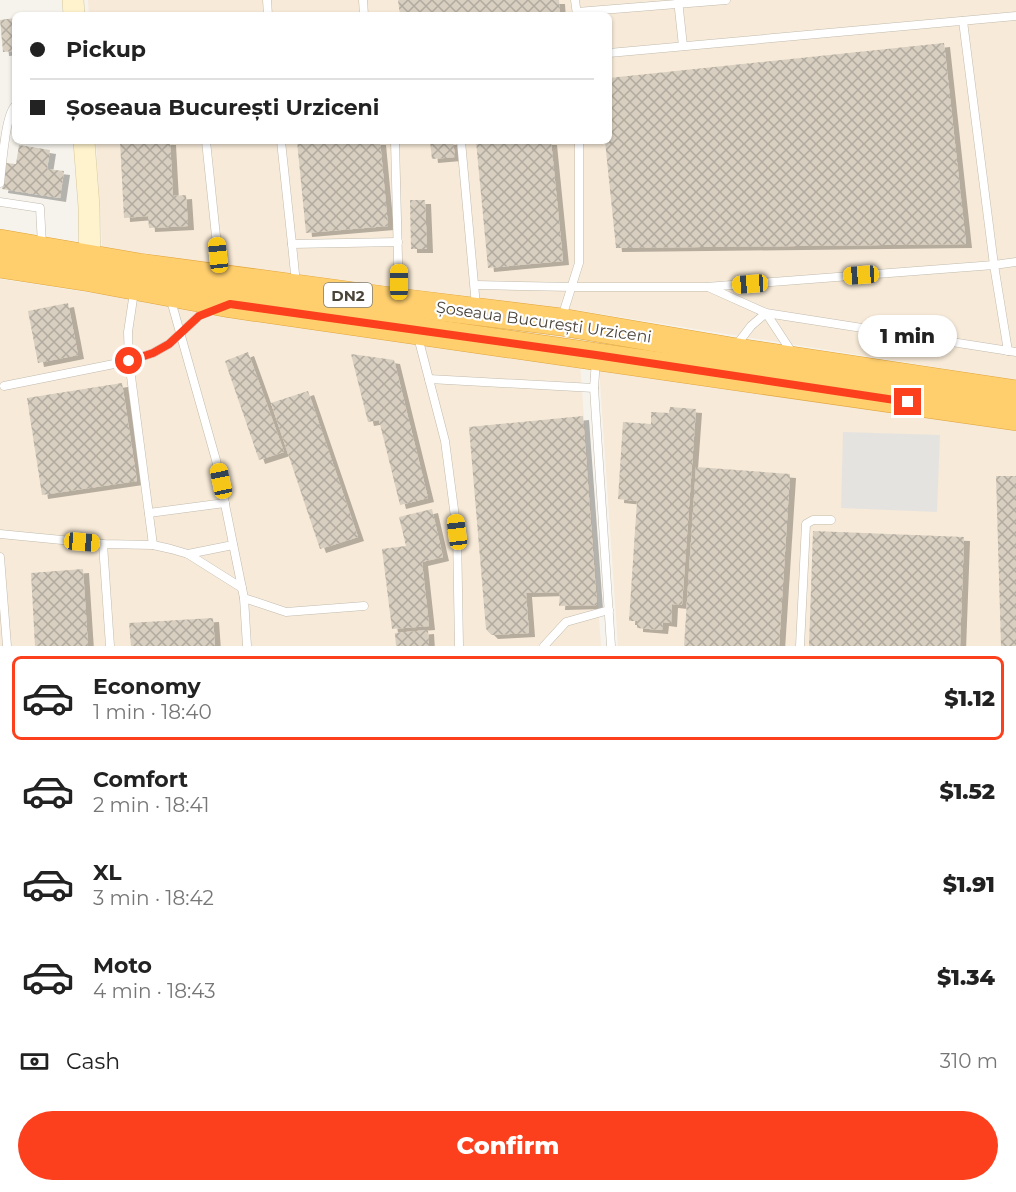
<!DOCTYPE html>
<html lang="en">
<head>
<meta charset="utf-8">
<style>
  body { margin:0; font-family:Montserrat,sans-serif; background:#f2f2f2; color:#222; height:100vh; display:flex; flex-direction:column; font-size:22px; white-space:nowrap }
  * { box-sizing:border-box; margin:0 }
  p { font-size:20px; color:#767676 }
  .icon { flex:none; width:33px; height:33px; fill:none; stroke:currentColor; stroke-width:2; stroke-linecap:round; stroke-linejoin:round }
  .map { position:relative; height:646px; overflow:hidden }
  .details { display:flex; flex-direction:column; background:#fff; flex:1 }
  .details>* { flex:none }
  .hud { position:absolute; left:12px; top:12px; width:600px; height:132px; border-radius:9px; box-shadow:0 2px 4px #0004; display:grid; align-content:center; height:132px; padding:0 18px; background:#fff }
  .end { position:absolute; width:27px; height:27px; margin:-14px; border:8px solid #fc3f1d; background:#fff; box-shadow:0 0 0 3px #fff }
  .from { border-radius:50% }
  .bubble { position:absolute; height:42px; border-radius:21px; background:#fff; box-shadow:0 2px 4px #0004; font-size:20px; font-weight:800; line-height:42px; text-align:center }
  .car { position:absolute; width:18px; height:36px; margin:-18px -9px; border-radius:8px; box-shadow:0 0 4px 2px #0007; background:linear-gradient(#f5c518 24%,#345 0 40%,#f5c518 0 76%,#345 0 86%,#f5c518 0) }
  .hud b { display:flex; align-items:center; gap:21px; height:57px; font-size:22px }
  .hud b+b { border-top:2px solid #e0e0e0 }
  .hud i { width:15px; height:15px; background:#222 }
  ul { padding:10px 0 0; list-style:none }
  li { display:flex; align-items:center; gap:18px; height:84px; margin:0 12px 9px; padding:0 6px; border:3px solid transparent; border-radius:9px }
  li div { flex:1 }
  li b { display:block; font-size:22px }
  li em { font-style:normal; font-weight:800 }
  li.current { border-color:#fc3f1d }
  li>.icon { width:54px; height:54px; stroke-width:1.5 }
  .pay { display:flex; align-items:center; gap:15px; height:66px; padding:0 18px; font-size:22px }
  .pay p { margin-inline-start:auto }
  .button { display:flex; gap:12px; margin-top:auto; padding:12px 18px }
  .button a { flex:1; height:69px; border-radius:36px; background:#fc3f1d; color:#fff; font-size:24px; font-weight:800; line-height:69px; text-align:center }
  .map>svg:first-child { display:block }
  .commercial { fill:#f7ead8 }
  .parking { fill:#e5e3e0 }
  .building { fill:url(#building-cross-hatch); filter:url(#shadow) }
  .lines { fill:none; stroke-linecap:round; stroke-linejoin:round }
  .lane-casing { stroke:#c2bbae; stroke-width:9 }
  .secondary-casing { stroke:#d6c79b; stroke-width:22 }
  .highway-casing { stroke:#e0a43c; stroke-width:28 }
  .lane { stroke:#fff; stroke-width:8 }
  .secondary { stroke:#fff3cd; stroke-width:21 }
  .highway { stroke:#ffcf6e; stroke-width:27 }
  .route { stroke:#fc3f1d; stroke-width:8 }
  .labels { text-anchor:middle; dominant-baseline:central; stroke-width:4.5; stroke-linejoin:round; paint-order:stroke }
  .shield { fill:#fff; stroke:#817c74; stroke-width:1.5 }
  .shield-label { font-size:15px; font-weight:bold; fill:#4b4439 }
  .street-label { font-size:16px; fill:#4b4439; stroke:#fff }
</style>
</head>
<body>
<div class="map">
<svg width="1016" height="646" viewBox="0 0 1016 646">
  <defs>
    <pattern id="building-cross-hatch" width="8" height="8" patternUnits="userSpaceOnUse" patternTransform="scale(1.5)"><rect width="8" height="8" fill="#d8cfc1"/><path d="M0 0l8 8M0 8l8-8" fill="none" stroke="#b1aa9e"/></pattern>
    <filter id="shadow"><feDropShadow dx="6" dy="4" stdDeviation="0" flood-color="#0004"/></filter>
  </defs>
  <rect width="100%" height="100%" fill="#f6f3ec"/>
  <g class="commercial">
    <path d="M88 0H1016V380L576 310 601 646H0V279L105 295 96 141H609V15H89Z"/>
    <path d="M599 367 1016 429V646H618Z"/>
  </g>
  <path class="parking" d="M843 432 940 435 937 512 841 508Z"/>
  <g class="building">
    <path d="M398 0H559L560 15H400Z"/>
    <path d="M15 18V51L3 52 0 20Z"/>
    <path d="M944 43 966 244 616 248 605 141H609V78Z"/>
    <path d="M120 141H170L173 196 186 195 188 226 149 228 148 216 124 218Z"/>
    <path d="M297 141H380L388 226 306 233Z"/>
    <path d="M430 141H453L455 157 432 159Z"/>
    <path d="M476 141H551L563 261 488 268Z"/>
    <path d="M19 145 50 150 47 169 64 171 60 198 2 189 6 163 16 164Z"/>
    <path d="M410 200H425L427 249H411Z"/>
    <path d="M68 303 78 355 38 363 28 311Z"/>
    <path d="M248 352 284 452 259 460 225 361Z"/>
    <path d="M351 354 394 360 428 498 400 505 379 420 368 422Z"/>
    <path d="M122 383 137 481 42 495 27 398Z"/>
    <path d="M308 391 358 537 320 549 271 403Z"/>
    <path d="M670 407 696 409 682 605 672 604 671 623 663 622 662 630 637 628V621H629L637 501 618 499 623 422 651 424V412L669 413Z"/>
    <path d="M583 416 597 605 559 606 560 592 526 593 529 633 492 635 486 629 469 427Z"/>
    <path d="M696 467 790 474 779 646H684Z"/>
    <path d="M996 476H1016V646H1001Z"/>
    <path d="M432 509 443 557 422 562 429 626 392 629 382 549 406 546 399 517Z"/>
    <path d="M813 531 964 537 960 646H809Z"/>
    <path d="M83 569 88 646H35L31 573Z"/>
    <path d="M213 618 215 646H131L129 623Z"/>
    <path d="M428 630 429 646H396L395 633Z"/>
  </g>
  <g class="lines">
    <defs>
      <g id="lane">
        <path d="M267 0 268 15"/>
        <path d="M363 0 364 15"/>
        <path d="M575 0 577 15"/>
        <path d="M678 0 683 46"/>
        <path d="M577 12 726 0"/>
        <path d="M963 21 994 265 1008 351"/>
        <path d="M609 53 1016 16"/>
        <path d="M206 141 220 274"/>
        <path d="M281 141 292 244 398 242"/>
        <path d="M395 141 399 298"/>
        <path d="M461 141 476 306"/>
        <path d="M0 183C2 167 5 115 15 106"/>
        <path d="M0 202 40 208 42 245"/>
        <path d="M292 244 296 284"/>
        <path d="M476 285 572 287H706L994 265 1016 262"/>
        <path d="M708 287 766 313 1016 352"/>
        <path d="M134 292 128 332 129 361 153 545"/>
        <path d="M170 297 216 460 244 598 247 646"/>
        <path d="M562 317 579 263V141"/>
        <path d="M418 337 445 441 457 532 459 646"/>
        <path d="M735 347 751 326 766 313 793 354"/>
        <path d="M596 360 594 388 611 646"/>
        <path d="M429 379 594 388"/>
        <path d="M4 386 129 361 153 353 169 344 199 316 214 309"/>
        <path d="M149 513 225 503"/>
        <path d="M0 534 103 544 153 545 171 549 188 554 242 588"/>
        <path d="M103 544 110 646"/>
        <path d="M188 554 233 545"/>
        <path d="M0 557 7 646"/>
        <path d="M244 598 286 612 364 606"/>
        <path d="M544 646 566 622 609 610"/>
        <path d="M800 646 806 524 813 520H831"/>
      </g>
      <g id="secondary">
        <path d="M73 0 74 15"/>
        <path d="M84 141 89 207 90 272"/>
      </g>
      <g id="highway">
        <path d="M0 243 139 267 399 302 561 322 731 351 1016 394"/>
        <path d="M0 264 90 278 230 304 1016 417"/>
      </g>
    </defs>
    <use href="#lane" class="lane-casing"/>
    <use href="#secondary" class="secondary-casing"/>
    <use href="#highway" class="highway-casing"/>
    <use href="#lane" class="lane"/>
    <use href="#secondary" class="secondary"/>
    <use href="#highway" class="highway"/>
  </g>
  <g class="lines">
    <path class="route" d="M129 361 153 353 169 344 199 316 230 304 596 355 908 402"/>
  </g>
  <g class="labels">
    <rect class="shield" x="324" y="283" width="48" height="24" rx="4.5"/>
    <g class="shield-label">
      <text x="348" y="295">DN2</text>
    </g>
    <g class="street-label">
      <text transform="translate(544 322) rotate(8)">Șoseaua București Urziceni</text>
    </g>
  </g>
</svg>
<i class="end from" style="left:129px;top:361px"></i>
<i class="end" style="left:908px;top:402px"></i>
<div class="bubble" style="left:858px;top:315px;width:99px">1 min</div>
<i class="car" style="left:218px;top:255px;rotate:354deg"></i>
<i class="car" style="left:861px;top:275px;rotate:266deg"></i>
<i class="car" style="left:399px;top:282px;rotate:0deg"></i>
<i class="car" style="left:750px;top:284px;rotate:266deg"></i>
<i class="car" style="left:221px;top:481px;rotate:348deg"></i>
<i class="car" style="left:457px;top:532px;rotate:353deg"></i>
<i class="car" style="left:82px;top:542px;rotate:95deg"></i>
<div class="hud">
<b><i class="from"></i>Pickup</b>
<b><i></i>Șoseaua București Urziceni</b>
</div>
</div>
<section class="details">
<ul>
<li class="current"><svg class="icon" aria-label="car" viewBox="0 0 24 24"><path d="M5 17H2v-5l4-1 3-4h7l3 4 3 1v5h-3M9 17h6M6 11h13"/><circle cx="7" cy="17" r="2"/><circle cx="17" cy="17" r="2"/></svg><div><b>Economy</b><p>1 min · 18:40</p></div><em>$1.12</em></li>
<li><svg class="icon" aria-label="car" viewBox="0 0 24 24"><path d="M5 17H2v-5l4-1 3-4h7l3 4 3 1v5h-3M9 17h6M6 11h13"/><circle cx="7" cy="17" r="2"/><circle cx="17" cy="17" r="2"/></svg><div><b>Comfort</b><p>2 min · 18:41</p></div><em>$1.52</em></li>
<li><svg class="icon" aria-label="car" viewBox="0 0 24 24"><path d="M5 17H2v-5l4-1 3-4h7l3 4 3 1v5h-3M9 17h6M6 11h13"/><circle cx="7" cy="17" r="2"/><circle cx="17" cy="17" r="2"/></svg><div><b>XL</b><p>3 min · 18:42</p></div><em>$1.91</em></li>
<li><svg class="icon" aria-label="car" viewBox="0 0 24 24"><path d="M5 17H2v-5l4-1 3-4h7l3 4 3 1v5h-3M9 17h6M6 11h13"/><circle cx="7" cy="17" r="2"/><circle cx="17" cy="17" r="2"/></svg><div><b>Moto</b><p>4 min · 18:43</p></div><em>$1.34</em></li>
</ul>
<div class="pay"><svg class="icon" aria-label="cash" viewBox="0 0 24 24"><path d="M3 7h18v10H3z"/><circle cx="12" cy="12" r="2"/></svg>Cash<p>310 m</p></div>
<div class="button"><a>Confirm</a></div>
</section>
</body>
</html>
